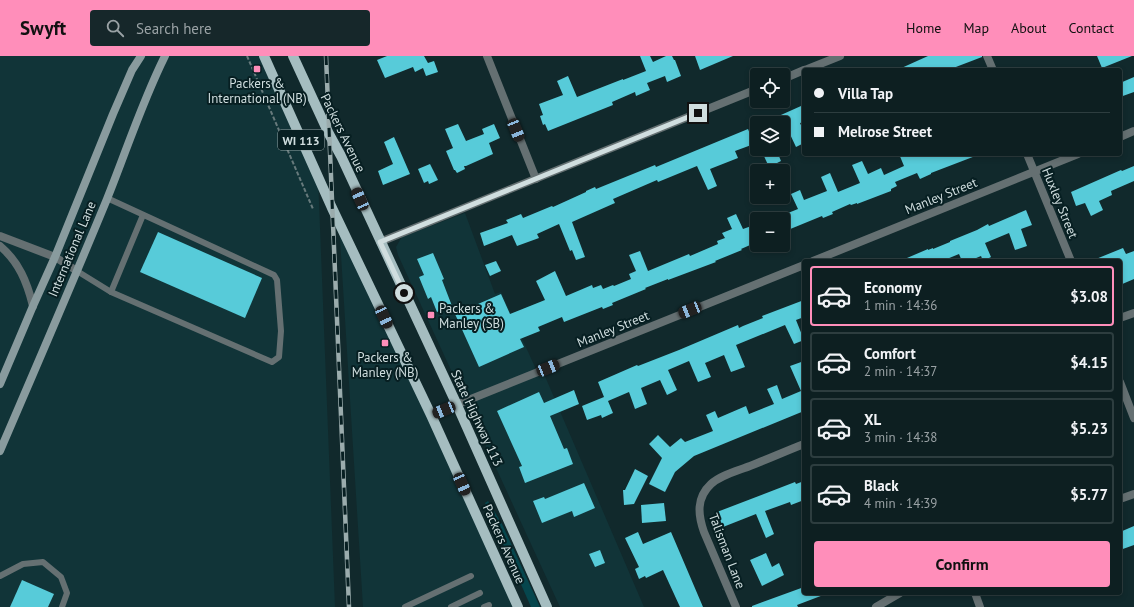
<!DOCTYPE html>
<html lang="en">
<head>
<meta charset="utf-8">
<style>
  body { margin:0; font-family:"PT Sans",sans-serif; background:#16272a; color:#f1f3f6; height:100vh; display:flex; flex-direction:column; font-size:15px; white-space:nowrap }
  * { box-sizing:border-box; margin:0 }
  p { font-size:13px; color:#9aa2a5 }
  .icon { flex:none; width:22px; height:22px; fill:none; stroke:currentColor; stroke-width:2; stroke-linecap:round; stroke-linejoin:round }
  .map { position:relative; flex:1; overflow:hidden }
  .drawer { position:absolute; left:802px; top:203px; width:320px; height:336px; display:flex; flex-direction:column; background:#0d1f21; border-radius:4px; box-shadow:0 2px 6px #0003,0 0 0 1px #2d3d3f }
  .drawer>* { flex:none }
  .banner { position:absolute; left:802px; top:12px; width:320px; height:88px; border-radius:4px; box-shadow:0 2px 6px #0003,0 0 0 1px #2d3d3f; display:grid; align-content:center; height:88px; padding:0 12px; background:#0d1f21 }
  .fabs { position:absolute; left:750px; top:12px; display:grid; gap:8px }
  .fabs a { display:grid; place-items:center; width:40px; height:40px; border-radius:4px; background:#0d1f21; box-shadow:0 2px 6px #0003,0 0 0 1px #2d3d3f; font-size:20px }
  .end { position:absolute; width:18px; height:18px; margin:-9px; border:5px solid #d0dedf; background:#111; box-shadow:0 0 0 2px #111 }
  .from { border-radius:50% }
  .car { position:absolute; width:12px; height:24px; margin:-12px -6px; border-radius:5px; box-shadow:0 0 3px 1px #0007; background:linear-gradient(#222 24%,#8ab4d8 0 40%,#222 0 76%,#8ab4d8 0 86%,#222 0) }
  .banner b { display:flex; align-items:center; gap:14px; height:38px; font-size:15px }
  .banner b+b { border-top:1px solid #2d3d3f }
  .banner i { width:10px; height:10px; background:#f1f3f6 }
  ul { padding:7px 0 0; list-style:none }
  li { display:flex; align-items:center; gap:12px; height:60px; margin:0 8px 6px; padding:0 4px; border:2px solid #2d3d3f; border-radius:4px }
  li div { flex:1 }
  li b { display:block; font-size:15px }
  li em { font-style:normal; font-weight:600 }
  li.selected { border-color:#ff8eba }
  li>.icon { width:36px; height:36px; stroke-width:1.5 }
  .cta { display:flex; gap:8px; margin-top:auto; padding:8px 12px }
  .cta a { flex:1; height:46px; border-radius:4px; background:#ff8eba; color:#111; font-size:16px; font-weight:600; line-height:46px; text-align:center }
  header { display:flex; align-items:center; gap:24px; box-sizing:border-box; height:56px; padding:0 20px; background:#ff8eba; color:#111 }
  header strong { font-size:19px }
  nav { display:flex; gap:22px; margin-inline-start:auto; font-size:14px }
  .search { width:280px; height:36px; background:#16272a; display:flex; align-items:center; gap:10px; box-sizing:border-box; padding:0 14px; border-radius:4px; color:#9aa2a5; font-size:15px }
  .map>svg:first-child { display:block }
  .built { fill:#113438 }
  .green { fill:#06464d }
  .building { fill:#57cbd9 }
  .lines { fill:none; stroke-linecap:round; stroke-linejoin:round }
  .path { stroke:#677a7c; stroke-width:2; stroke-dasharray:4 2; stroke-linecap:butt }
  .service { stroke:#657072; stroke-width:6 }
  .minor { stroke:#657072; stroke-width:8 }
  .secondary { stroke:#899b9e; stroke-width:8 }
  .primary { stroke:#a5bdc0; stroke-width:10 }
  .rail-casing { stroke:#9bacad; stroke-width:4.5 }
  .rail { stroke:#071f22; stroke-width:3; stroke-dasharray:9; stroke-linecap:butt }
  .route { stroke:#d0dedf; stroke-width:5 }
  .poi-dot { fill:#ff8eba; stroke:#071f22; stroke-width:1.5 }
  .labels { text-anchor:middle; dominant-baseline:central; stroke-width:4; stroke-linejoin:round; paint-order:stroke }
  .shield { fill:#071f22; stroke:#94a5a6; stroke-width:1 }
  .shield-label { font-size:12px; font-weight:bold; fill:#d0dedf }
  .poi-label { font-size:13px; fill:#d0dedf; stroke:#071f22 }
  .street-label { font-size:13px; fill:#d0dedf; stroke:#071f22 }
</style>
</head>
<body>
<header>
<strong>Swyft</strong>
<div class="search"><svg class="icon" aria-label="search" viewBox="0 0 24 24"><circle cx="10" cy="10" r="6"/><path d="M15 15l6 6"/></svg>Search here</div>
<nav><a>Home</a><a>Map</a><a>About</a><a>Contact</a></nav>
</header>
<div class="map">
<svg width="1134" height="551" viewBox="0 0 1134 551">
  <rect width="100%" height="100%" fill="#11292c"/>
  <g class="built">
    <path d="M0 0H264L318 121 335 551H0Z"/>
    <path d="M465 157 495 238 501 236 539 320 544 318 644 551H560L398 199 396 191 400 184 402 181Z"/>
    <path d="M339 167 518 551H363Z"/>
  </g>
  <path class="green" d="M488 445 502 468 540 551H531L485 447Z"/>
  <g class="building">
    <path d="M387 0H424L428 7 434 5 438 16 426 20 423 12 415 16 413 11 385 22 377 4Z"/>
    <path d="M640 0H650L653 6 666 0H672L674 4H675L681 20 667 26 665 20 647 27 650 34 636 40 635 36 612 46 613 49 548 75 545 68 543 69 540 60 543 59 539 48 563 39 557 25 568 20 577 41 623 23V24L646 15Z"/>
    <path d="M695 0H733L700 14Z"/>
    <path d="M928 0H982V1L948 14H897Z"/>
    <path d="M1097 0H1132L1102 12Z"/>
    <path d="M1134 21V36L1120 41V27Z"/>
    <path d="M801 50 802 51 804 50V66L800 67 804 76V87L796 91 788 74 783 76V67H763Z"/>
    <path d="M458 68 466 85 484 78 482 73 494 68 500 82 489 87 493 98 466 110H464L465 113 457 117 455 114H454L446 95 453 92 445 73Z"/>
    <path d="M748 73 754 88 735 95 738 102 710 113 717 130 708 134 697 110 658 126 657 124 613 143 615 147 572 166 585 201 576 204 572 194 570 195 559 168 537 178 539 182 517 190 512 179 484 190 480 177 508 167 506 164 521 158 523 162 552 150 553 151 586 136V135L595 131 596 133 655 109 656 111Z"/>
    <path d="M394 81 410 118 383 129 378 115 393 108 384 86Z"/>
    <path d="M775 93H776L781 105 769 111 763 98Z"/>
    <path d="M899 98H978V99L931 117V118L920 123 917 117 895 126 897 130 891 133V135L857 148V147L851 149 850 148 832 156 833 158 823 162 822 160 783 176V159L798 153 791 138 800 134 804 144 827 135 821 121 830 117 838 136 860 127 852 109 862 105 868 118 881 112 884 119 904 110Z"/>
    <path d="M430 108 438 124 429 128 428 125 424 127 418 113Z"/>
    <path d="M1134 110V125L1111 135 1112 139 1099 145 1103 154 1091 160 1085 147 1076 150 1071 136 1121 114 1122 115Z"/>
    <path d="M1026 154 1032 169 1021 173 1027 190 1015 194 1009 177 985 187 991 201 983 205 981 200 969 205H962L959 198 942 205H900L928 193V194L933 192V193L950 186V185L977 174 988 168 989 170Z"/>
    <path d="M736 158 743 173 757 168V186L741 193 742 194 715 205 716 206 668 224V223L645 232 646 233 612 247 613 249 603 253 602 251 564 266 562 261 538 271 540 275 520 283 524 291 479 311 455 258 501 238 510 258 545 244 536 225 555 215 566 240 592 229 593 232 601 229 603 233 613 229 614 230 631 223 629 218 636 215 629 199 640 195 648 215 689 198 690 200 718 188 717 185 725 182 722 177 732 173 727 162Z"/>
    <path d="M158 176 262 222 245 262 140 216Z"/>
    <path d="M1123 192 1126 198 1134 195V223L1120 229V205H1091Z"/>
    <path d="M433 197 444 223 442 224 452 250 437 256 431 241 428 243 419 221 424 219 417 203Z"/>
    <path d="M496 205 501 215 490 220 485 209Z"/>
    <path d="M804 244V261L796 264 804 284 794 288 785 269 736 289 745 311 731 316 724 299 705 307 711 321 698 326 689 305 668 314 677 334 667 339 660 324 641 332 647 348 635 353 629 336 608 345 613 357 602 362 601 359 587 364 582 350 604 341 598 326 637 309 638 310 679 294 738 269 739 272 743 270 763 262 762 260Z"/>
    <path d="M804 305V355L694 400 675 416 665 436 649 428 662 402 649 388 658 379 670 391 681 382 685 386 713 375 706 359 715 355 718 362 746 350 749 358 774 348 767 333 777 329 782 343 801 335 790 310Z"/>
    <path d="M574 334 579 348 550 360 564 393 567 392 573 408 525 427 519 411 522 410 497 355 539 336 544 347Z"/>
    <path d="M635 413 648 420 634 448 624 449 623 434H625Z"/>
    <path d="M804 425V444L791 449 790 446 765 455 774 478 766 482 756 458 723 471 717 456 795 426 796 428Z"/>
    <path d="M584 427 595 452 574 461 572 455 542 467 533 445 544 441 545 443Z"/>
    <path d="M664 447 666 465 642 467 641 449Z"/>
    <path d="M1134 470V489L1120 494V476Z"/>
    <path d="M638 476 643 488 671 476 703 551H680L663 514 646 522 645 520 639 523 635 513 639 511 625 482Z"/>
    <path d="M600 494 605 507 595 511 589 498Z"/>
    <path d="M766 497 772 511 779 507 784 519 762 530 750 504Z"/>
    <path d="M22 524 54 538 48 551H10Z"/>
    <path d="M804 531V537H826V538L797 549 798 551H752V550Z"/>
  </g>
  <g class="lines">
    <path class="path" d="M247 0 313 153"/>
    <g class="service">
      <path d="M77 215 111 236 272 306 279 301 281 275 277 224 274 219 107 142"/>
      <path d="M111 236 143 159"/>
      <path d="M0 520 23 508 43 506 61 521 67 537 62 551"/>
      <path d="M405 551 471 520"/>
      <path d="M451 551 480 537"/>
      <path d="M484 551 489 549"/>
    </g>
    <g class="minor">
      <path d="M487 0 536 123"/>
      <path d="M987 0 993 14"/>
      <path d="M805 14 840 0"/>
      <path d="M783 23 804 14"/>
      <path d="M1120 81 1134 75"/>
      <path d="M1027 98 1071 205"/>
      <path d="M0 180 55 201 77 215"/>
      <path d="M380 186 757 33"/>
      <path d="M0 190C19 206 27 226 33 250"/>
      <path d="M813 205 1078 98"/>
      <path d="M1120 262 1134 257"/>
      <path d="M1120 326 1134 362"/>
      <path d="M431 359 804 209"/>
      <path d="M1120 443 1134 438"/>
      <path d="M975 537 980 551"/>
      <path d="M736 551 704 476C698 459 696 442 711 428 721 419 737 415 750 410 768 403 786 395 804 388"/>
      <path d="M876 551 900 537"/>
    </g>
    <g class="secondary">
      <path d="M0 328 33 250 55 201 113 58 132 14 141 0"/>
      <path d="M0 395C36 311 72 228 107 143 126 96 142 46 165 0"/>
    </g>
    <g class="primary">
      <path d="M264 0 332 152 431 359 518 551"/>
      <path d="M293 0 329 78 341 100 457 349 547 551"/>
    </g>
    <defs>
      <path id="rail" d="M326 0 349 551"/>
    </defs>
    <use href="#rail" class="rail-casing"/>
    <use href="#rail" class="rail"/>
  </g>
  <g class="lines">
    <path class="route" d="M404 237 380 186 698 57"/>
  </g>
  <g class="poi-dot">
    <rect x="253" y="9" width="8" height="8" rx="2"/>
    <rect x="427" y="255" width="8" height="8" rx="2"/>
    <rect x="381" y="283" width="8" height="8" rx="2"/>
  </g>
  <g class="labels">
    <rect class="shield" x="278" y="74" width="46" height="20" rx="3"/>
    <g class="shield-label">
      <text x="301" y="84">WI 113</text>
    </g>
    <g class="poi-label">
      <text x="257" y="27">Packers &amp;<tspan x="257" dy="15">International (NB)</tspan></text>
      <text x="439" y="252" text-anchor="start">Packers &amp;<tspan x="439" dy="15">Manley (SB)</tspan></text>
      <text x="385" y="301">Packers &amp;<tspan x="385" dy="15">Manley (NB)</tspan></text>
    </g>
    <g class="street-label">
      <text transform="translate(343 77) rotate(64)">Packers Avenue</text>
      <text transform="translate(941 140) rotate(-22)">Manley Street</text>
      <text transform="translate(1060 147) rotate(68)">Huxley Street</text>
      <text transform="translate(72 193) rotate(-67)">International Lane</text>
      <text transform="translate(613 273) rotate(-22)">Manley Street</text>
      <text transform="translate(477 362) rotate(65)">State Highway 113</text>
      <text transform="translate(504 488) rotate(66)">Packers Avenue</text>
      <text transform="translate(727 495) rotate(69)">Talisman Lane</text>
    </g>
  </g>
</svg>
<div class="fabs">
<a><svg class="icon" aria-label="locate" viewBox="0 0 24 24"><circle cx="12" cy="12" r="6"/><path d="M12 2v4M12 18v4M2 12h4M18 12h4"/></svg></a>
<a><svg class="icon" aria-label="layers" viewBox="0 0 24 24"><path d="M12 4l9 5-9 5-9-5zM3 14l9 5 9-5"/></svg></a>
<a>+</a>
<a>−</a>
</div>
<i class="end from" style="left:404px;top:237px"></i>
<i class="end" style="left:698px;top:57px"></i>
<i class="car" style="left:516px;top:74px;rotate:158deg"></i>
<i class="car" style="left:360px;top:143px;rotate:336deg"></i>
<i class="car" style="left:690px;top:254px;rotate:248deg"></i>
<i class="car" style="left:384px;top:261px;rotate:155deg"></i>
<i class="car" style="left:548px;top:312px;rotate:68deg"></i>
<i class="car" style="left:444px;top:354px;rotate:248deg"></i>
<i class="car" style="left:462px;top:428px;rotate:156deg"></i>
<div class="banner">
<b><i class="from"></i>Villa Tap</b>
<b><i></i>Melrose Street</b>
</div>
<section class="drawer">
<ul>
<li class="selected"><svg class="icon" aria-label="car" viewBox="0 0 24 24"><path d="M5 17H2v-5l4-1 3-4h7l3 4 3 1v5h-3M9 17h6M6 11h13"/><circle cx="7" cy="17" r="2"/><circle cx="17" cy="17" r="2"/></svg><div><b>Economy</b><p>1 min · 14:36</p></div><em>$3.08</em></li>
<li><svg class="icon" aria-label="car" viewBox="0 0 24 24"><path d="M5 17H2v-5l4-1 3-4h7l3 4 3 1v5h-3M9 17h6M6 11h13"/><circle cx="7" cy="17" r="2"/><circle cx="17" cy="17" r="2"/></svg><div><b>Comfort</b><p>2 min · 14:37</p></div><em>$4.15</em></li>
<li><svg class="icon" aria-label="car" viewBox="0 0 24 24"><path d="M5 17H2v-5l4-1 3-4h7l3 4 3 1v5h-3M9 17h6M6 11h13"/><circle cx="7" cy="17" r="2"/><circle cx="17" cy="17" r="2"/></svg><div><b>XL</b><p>3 min · 14:38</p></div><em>$5.23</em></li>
<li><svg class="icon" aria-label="car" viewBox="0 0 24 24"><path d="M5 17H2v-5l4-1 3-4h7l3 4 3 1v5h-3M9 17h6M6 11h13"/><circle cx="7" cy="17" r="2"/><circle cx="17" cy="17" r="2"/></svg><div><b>Black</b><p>4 min · 14:39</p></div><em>$5.77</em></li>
</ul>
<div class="cta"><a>Confirm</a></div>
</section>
</div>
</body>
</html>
